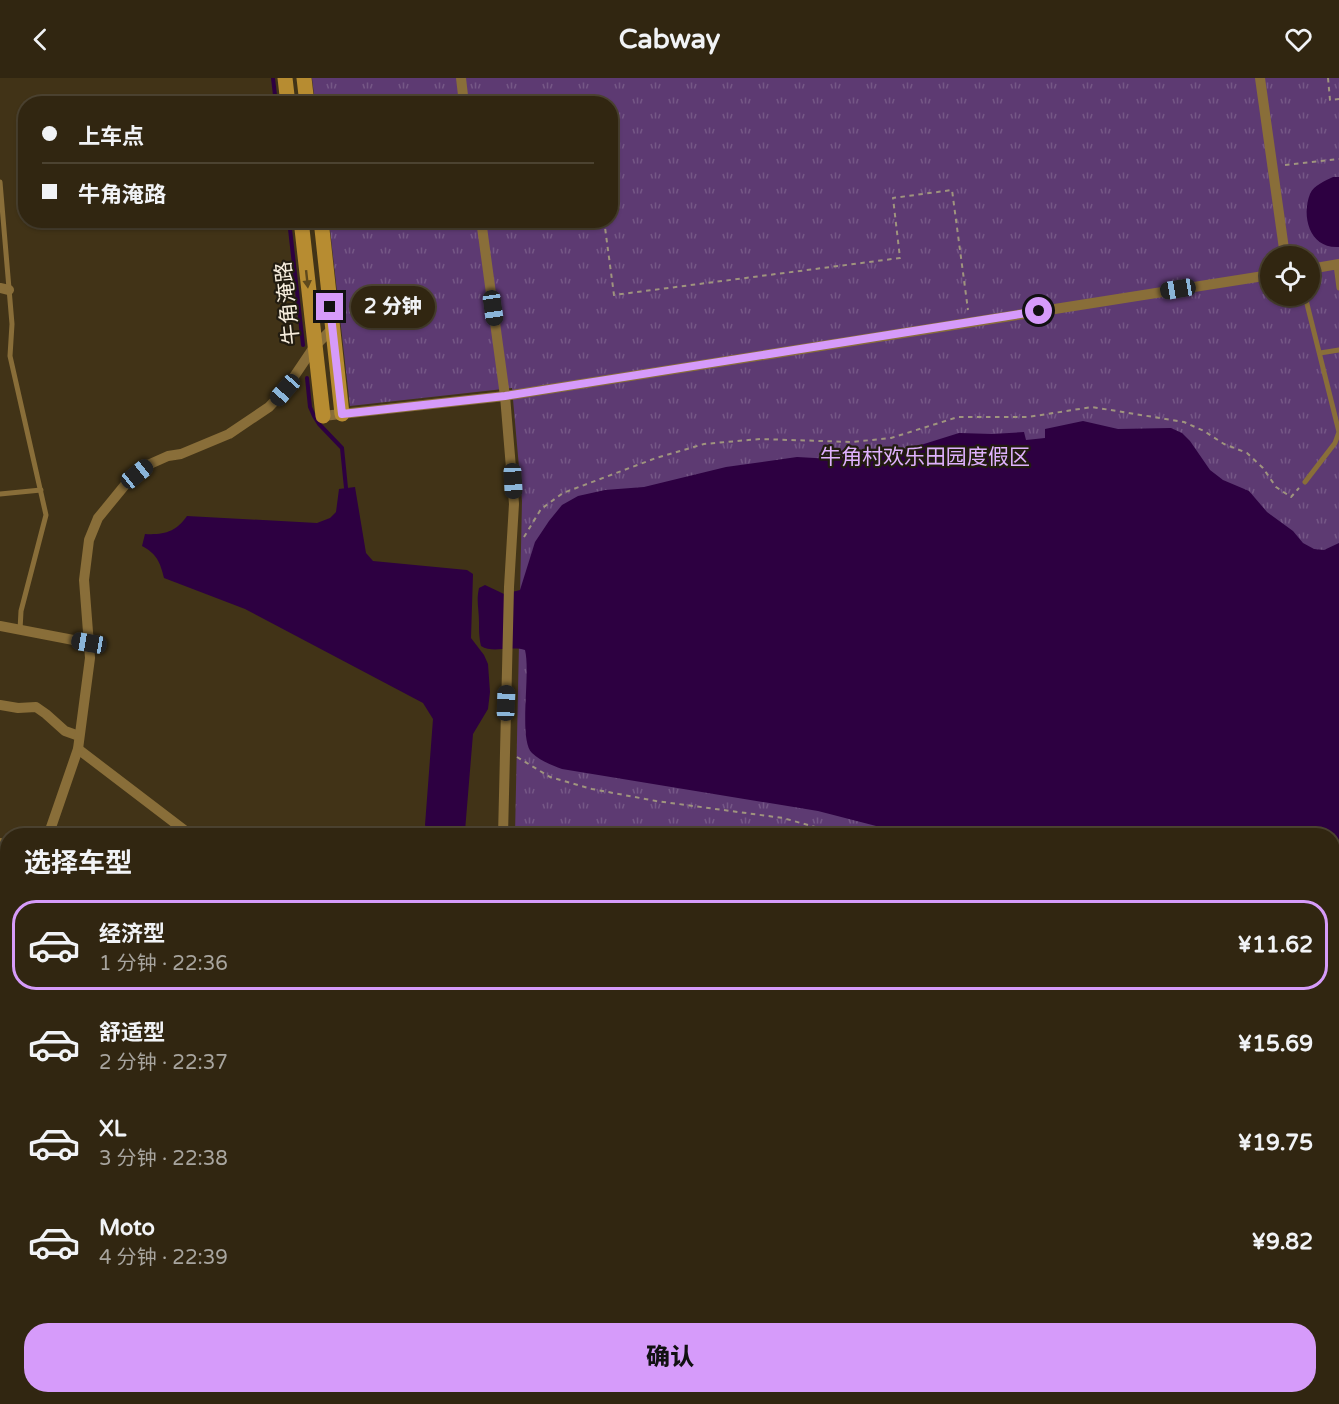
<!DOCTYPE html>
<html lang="zh">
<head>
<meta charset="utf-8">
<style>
  body { margin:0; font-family:"Varela Round","Noto Sans SC",sans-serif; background:#3d321f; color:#f1f3f6; height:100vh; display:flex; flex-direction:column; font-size:22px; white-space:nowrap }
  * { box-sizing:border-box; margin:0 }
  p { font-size:20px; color:#a8a59f }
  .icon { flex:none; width:33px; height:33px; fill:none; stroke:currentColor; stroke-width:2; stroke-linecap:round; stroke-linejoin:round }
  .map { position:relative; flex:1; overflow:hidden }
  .details { position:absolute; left:0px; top:750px; width:1340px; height:576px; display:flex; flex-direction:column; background:#312611; border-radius:24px 24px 0 0; box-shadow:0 2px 4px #0004,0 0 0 2px #4c4331 }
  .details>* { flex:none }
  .top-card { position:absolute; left:18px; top:18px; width:600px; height:132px; border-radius:24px; box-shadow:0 2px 4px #0004,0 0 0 2px #4c4331; display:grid; align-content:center; height:132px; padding:0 24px; background:#312611 }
  .controls { position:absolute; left:1260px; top:168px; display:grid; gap:12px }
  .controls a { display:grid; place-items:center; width:60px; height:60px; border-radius:50%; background:#312611; box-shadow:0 2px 4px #0004,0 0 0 2px #4c4331; font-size:30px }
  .end { position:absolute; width:27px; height:27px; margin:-14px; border:8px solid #d69bfa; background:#111; box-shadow:0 0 0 3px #111 }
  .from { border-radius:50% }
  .bubble { position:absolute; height:42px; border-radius:21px; background:#312611; box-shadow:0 2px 4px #0004,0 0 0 2px #4c4331; font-size:20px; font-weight:800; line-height:42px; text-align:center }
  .car { position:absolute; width:18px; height:36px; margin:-18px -9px; border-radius:8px; box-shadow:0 0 4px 2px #0007; background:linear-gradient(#222 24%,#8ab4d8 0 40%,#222 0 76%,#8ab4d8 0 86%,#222 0) }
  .top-card b { display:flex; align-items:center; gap:21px; height:57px; font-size:22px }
  .top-card b+b { border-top:2px solid #4c4331 }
  .top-card i { width:15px; height:15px; background:#f1f3f6 }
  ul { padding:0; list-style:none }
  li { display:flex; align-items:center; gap:18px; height:90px; margin:0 12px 9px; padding:0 12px; border:3px solid transparent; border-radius:24px }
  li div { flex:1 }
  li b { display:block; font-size:22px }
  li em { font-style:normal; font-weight:800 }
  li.selected { border-color:#d69bfa }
  li>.icon { width:54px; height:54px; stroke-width:1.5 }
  h2 { padding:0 24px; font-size:27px; line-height:72px }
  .button { display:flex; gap:12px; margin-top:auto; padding:12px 24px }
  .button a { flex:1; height:69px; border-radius:24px; background:#d69bfa; color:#111; font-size:24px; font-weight:800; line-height:69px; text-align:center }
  header { display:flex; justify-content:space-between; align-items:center; height:78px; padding:0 24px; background:#312611; font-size:27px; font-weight:800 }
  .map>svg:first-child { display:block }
  .park { fill:url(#park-tufts); fill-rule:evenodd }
  .water { fill:#2d0041 }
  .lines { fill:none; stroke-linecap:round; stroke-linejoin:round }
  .stream { stroke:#2d0041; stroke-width:4 }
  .river { stroke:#2d0041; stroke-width:24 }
  .path { stroke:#9f947e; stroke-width:2; stroke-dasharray:4.5 4.5; stroke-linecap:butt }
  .lane { stroke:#896e39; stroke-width:5 }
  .street { stroke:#896e39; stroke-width:10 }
  .secondary { stroke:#b78c31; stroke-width:15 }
  .oneway { fill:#5e491d }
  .route { stroke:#d69bfa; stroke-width:8 }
  .labels { text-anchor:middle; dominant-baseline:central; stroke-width:4.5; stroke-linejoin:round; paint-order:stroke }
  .street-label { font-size:21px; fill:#f7eede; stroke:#221c10 }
  .park-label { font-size:21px; fill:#dfb1fd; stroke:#221c10 }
</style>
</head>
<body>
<header><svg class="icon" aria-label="back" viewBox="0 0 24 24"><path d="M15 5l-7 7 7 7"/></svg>Cabway<svg class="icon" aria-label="heart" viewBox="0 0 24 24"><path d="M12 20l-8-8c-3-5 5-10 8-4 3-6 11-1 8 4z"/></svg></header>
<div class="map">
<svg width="1339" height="1326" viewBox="0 0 1339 1326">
  <defs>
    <pattern id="park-tufts" width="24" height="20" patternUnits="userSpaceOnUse" patternTransform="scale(1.5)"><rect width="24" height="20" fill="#5d3a72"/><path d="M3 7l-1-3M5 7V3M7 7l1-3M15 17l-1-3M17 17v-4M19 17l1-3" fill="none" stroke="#755786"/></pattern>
  </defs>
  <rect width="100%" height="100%" fill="#413317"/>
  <path class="park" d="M312 0H1339V1101L1332 1100V758L515 757 522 423 512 310 350 328 329 143 610 142V26L315 25ZM1270 178H1310V218H1270Z"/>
  <g class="water">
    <path d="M1333 99H1339V169C1310 171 1301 139 1310 116 1314 107 1325 103 1333 99Z"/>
    <path d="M1083 343 1118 351 1171 350 1182 355 1190 363 1210 392 1223 402 1249 413 1267 434 1293 453 1303 465 1314 471 1324 472 1339 465V821L1332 820V758L911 757 818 733 562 691C552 687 540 683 532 675 518 661 531 596 525 572 511 567 493 576 481 568 479 559 479 553 479 544 479 531 476 523 479 510L485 507 504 516 520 512 535 464 549 443 562 427 578 418 605 412 644 409 726 389 797 379 832 381 908 371 959 355 992 356 1024 354 1026 362 1045 360V351Z"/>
    <path d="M355 409 366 475 373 483 467 492 473 496 471 560 484 577 488 586 490 614 488 631 473 656 465 753 462 757H429L425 747 433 641 423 625 245 531 164 500C160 484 157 476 142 468L145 456C164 457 176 454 187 438L317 445 330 440 336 434 339 411Z"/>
    <path d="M7 1132V1207L0 1208V1134Z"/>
    <path d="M742 1318 766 1319 772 1326H719Z"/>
    <path d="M1328 1318 1329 1326H1119L1115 1319Z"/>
    <path d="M324 1319H399L402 1326H328Z"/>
    <path d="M788 1319H906L910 1326H791Z"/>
    <path d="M1099 1319 1103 1326H936L932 1319Z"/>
  </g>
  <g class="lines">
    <g class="stream">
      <path d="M273 0 276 26"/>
      <path d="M289 142 303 267"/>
      <path d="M307 300 310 329 314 338 319 346 342 370 346 410"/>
      <path d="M624 1318 627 1326"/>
      <path d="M654 1318 658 1326"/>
    </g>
    <g class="river">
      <path d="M0 789 8 792"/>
      <path d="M1332 1128 1339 1129"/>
    </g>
    <g class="path">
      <path d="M1328 0 1330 22 1339 21"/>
      <path d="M1285 87 1339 81"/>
      <path d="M604 142 614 217 900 180 893 120 952 112 968 232"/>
      <path d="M524 459 541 431 563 415 656 380 704 366 760 361 852 364 891 360 958 339H1028L1092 329 1184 344 1204 353 1224 366 1247 375 1263 390 1276 409 1291 419 1299 410"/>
      <path d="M517 679 550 699 592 711 656 723 783 740 847 758"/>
      <path d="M1332 787 1339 788"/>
      <path d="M0 804 8 807"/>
      <path d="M1332 1001 1333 978 1339 965"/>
      <path d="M1332 1015C1339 1032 1339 1032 1332 1048"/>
      <path d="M1332 1069 1339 1074"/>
      <path d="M1332 1170 1339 1171"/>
      <path d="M1332 1272 1339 1273"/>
    </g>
    <g class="lane">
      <path d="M0 104 12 246 10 278 46 437 21 533 20 552"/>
      <path d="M1336 187 1339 210"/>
      <path d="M1305 218 1339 354 1335 365 1305 404"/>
      <path d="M1320 275 1339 272"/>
      <path d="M0 416 41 412"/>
      <path d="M1332 1220 1339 1219"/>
      <path d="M55 1318 58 1326"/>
    </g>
    <g class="street">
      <path d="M461 0 464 26"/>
      <path d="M1260 0 1285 178"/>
      <path d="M481 142 505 318 514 426 509 509 503 758"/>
      <path d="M1310 191 1339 186"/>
      <path d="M0 210 9 212"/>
      <path d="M323 338 505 318 1270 197"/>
      <path d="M0 548 89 565"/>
      <path d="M0 627 18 630 36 629 46 636 65 653 79 658"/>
      <path d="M78 671 192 758"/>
      <path d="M48 758 78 671 90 580 84 502 89 462 98 440 125 407 150 386 168 378 181 376 229 356 269 329 285 312 314 269 333 250"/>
      <path d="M0 765 8 768"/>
      <path d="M1332 925 1339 926"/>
      <path d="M0 963 8 966"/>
      <path d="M1332 1108 1339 1109"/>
      <path d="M0 1225 8 1220"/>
      <path d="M670 1318 673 1326"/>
    </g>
    <g class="secondary">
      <path d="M285 0 288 26"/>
      <path d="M304 0 307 26"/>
      <path d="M301 142 323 338"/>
      <path d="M321 142 342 336"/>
    </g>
  </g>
  <defs><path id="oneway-solid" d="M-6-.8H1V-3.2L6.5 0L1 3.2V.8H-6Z" transform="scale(1.5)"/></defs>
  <use class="oneway" href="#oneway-solid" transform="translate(307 201) rotate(84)"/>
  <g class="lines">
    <path class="route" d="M330 229 342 336 505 318 1039 233"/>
  </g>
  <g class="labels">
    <g class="street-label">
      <text transform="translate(288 225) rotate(-96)">牛角淹路</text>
    </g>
    <g class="park-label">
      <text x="925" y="379">牛角村欢乐田园度假区</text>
    </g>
  </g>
</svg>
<div class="controls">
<a><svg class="icon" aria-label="locate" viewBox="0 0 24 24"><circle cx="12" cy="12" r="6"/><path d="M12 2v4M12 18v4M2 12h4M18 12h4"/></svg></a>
</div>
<i class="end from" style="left:1039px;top:233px"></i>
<i class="end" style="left:330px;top:229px"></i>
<div class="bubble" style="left:351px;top:208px;width:84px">2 分钟</div>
<i class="car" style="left:1178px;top:211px;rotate:261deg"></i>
<i class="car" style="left:493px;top:230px;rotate:172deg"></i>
<i class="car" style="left:285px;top:312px;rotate:221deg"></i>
<i class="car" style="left:137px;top:396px;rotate:51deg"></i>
<i class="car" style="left:513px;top:403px;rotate:177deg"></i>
<i class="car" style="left:89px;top:565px;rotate:280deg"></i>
<i class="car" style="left:506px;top:625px;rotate:2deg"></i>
<div class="top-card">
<b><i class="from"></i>上车点</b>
<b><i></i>牛角淹路</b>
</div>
<section class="details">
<h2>选择车型</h2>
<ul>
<li class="selected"><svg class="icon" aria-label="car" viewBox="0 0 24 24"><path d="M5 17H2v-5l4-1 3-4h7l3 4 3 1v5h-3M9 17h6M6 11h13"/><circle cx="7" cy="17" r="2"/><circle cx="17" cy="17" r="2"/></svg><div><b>经济型</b><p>1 分钟 · 22:36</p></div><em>¥11.62</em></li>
<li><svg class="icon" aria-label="car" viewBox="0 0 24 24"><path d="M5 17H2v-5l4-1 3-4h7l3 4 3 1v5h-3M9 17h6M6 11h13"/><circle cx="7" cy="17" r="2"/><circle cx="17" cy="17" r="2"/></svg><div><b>舒适型</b><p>2 分钟 · 22:37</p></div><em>¥15.69</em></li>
<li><svg class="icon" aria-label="car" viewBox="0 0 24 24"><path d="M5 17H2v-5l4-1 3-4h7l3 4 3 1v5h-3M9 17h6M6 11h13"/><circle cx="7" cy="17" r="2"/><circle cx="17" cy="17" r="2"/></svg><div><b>XL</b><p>3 分钟 · 22:38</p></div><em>¥19.75</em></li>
<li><svg class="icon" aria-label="car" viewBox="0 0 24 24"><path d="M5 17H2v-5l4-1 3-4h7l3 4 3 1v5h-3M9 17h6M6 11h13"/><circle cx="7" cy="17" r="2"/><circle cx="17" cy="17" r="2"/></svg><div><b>Moto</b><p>4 分钟 · 22:39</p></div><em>¥9.82</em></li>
</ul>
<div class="button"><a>确认</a></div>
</section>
</div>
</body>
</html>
